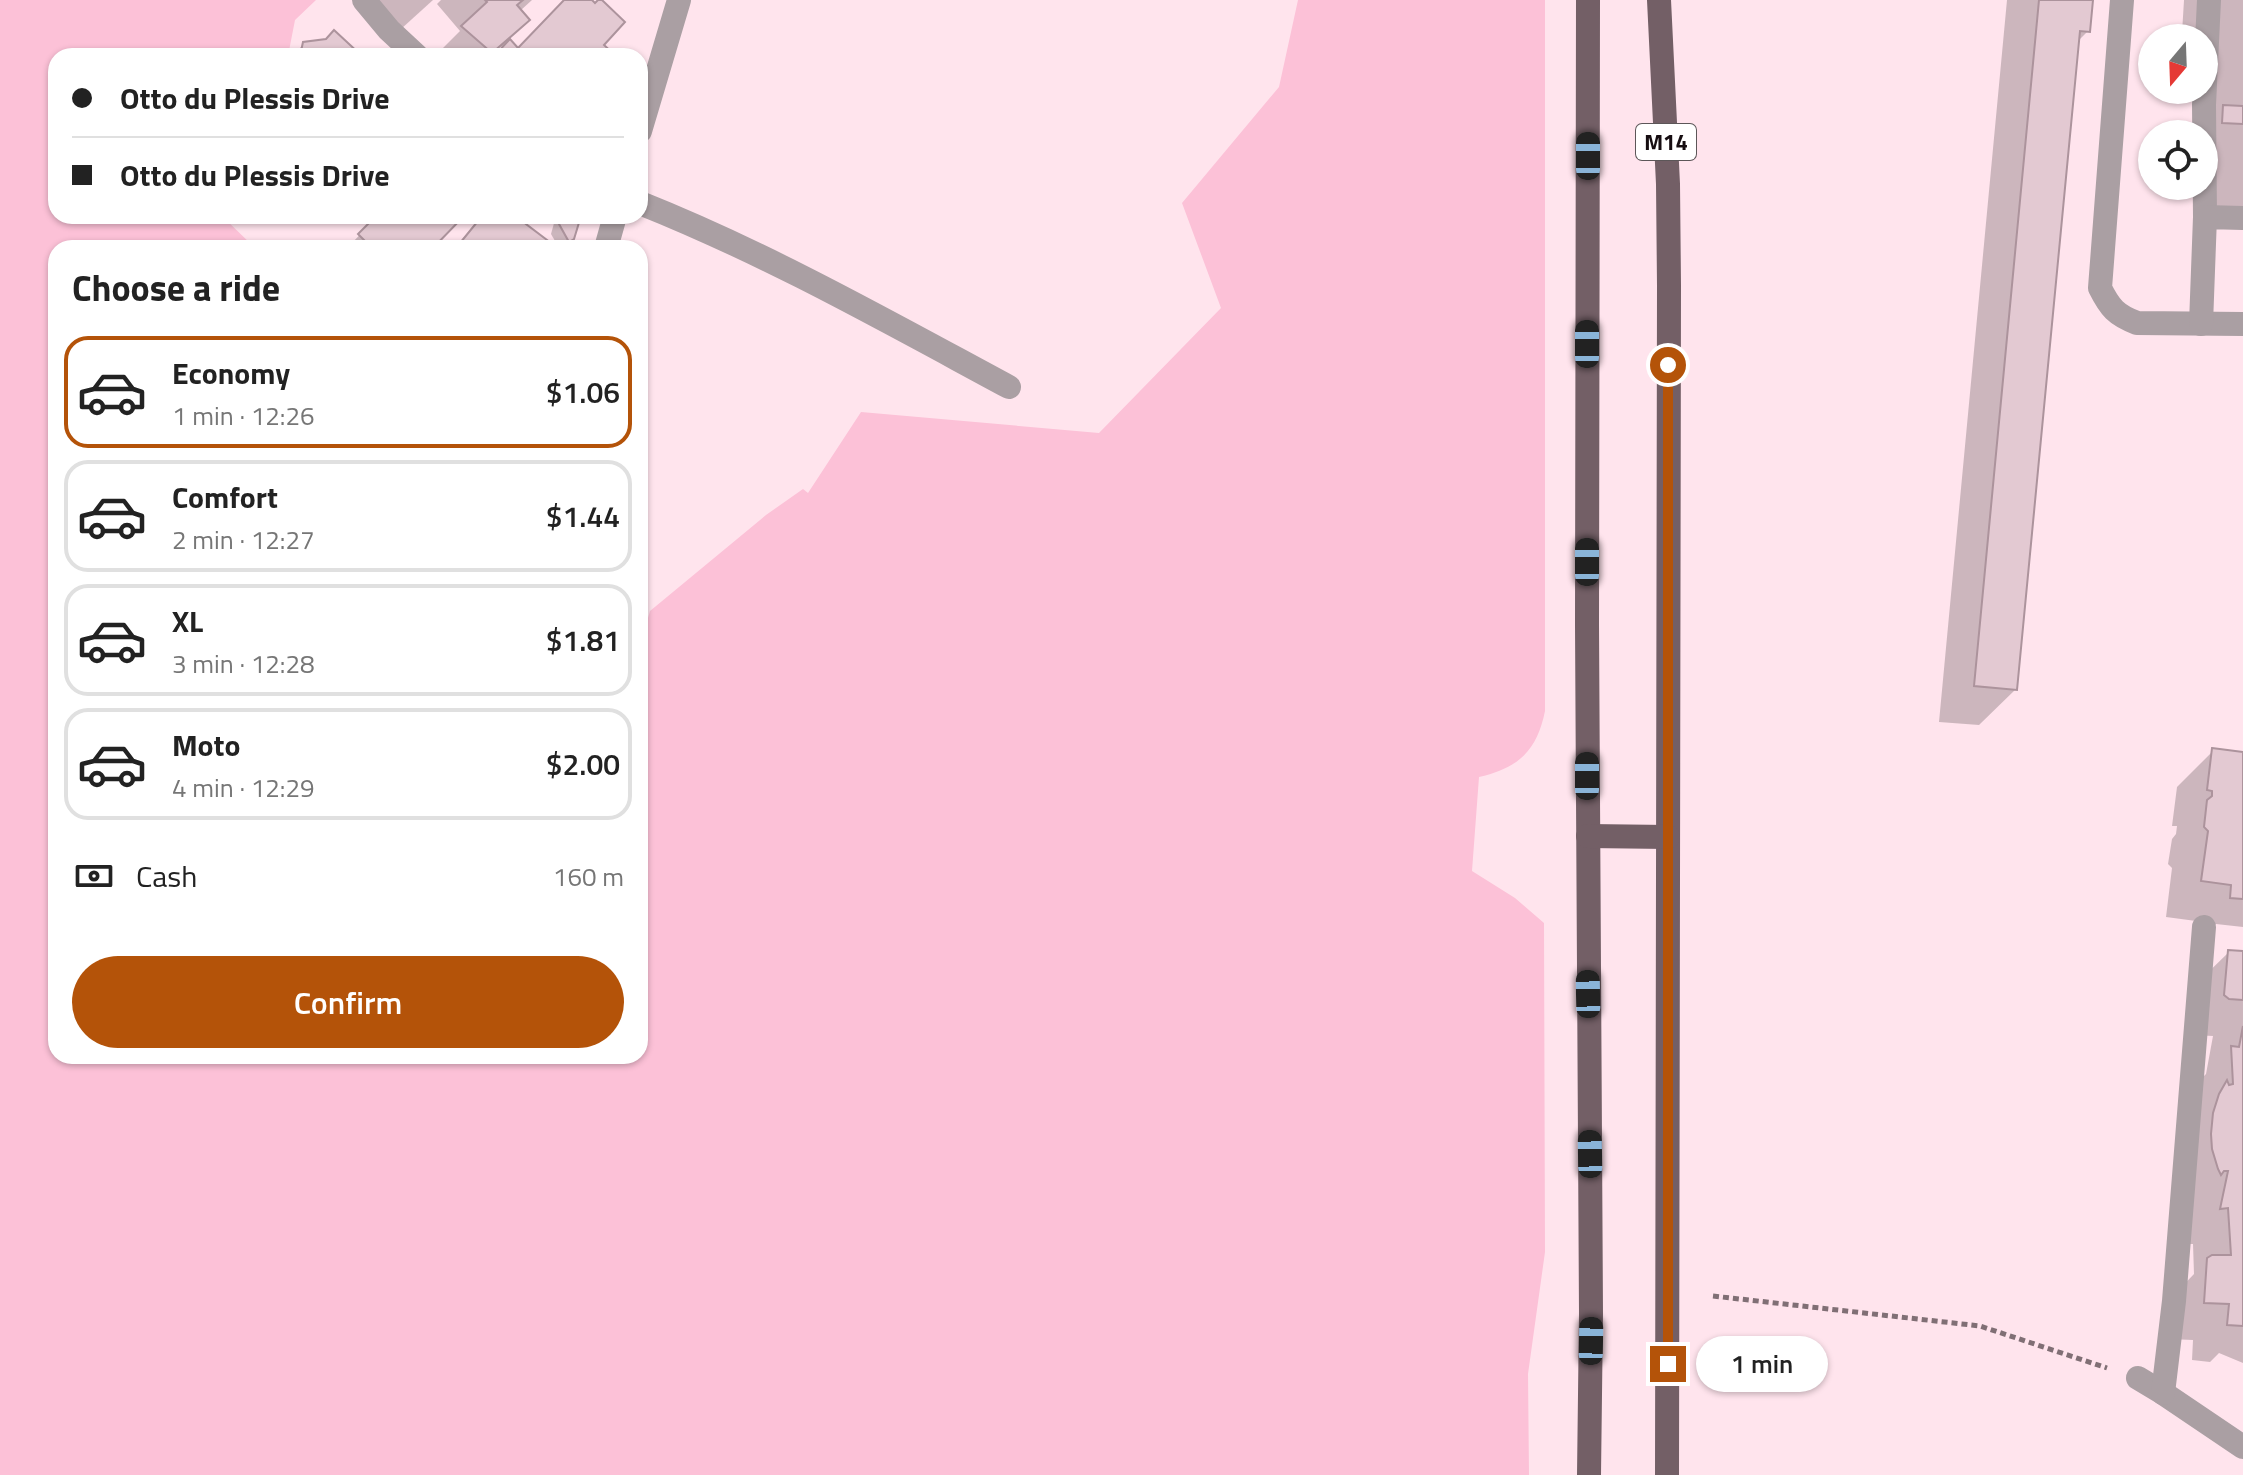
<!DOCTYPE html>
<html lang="en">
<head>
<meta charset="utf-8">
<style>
  body { margin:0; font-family:"Titillium Web",sans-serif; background:#f2f2f2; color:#222; height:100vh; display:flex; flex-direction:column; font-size:30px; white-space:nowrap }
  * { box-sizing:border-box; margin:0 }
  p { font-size:26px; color:#767676 }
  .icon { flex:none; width:44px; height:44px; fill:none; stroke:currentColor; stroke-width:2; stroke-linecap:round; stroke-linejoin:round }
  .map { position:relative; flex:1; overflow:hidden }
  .panel { position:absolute; left:48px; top:240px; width:600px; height:824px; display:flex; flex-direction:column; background:#fff; border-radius:24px; box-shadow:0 2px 6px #0004 }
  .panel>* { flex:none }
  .hud { position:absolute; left:48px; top:48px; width:600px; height:176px; border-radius:24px; box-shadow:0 2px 6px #0004; display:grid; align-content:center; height:176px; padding:0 24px; background:#fff }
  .needle { width:52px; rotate:199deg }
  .fabs { position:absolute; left:2138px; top:24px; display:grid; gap:16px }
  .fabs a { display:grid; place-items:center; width:80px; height:80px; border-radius:50%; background:#fff; box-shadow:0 2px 6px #0004; font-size:40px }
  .end { position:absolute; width:36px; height:36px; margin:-18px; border:10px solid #b45309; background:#fff; box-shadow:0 0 0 4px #fff }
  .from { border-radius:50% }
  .bubble { position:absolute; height:56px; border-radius:28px; background:#fff; box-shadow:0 2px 6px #0004; font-size:26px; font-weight:600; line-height:56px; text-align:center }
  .car { position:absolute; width:24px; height:48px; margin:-24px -12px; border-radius:10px; box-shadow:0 0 6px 2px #0007; background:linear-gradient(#222 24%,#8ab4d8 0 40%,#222 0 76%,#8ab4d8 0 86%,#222 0) }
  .hud b { display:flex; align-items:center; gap:28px; height:76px; font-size:30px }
  .hud b+b { border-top:2px solid #e0e0e0 }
  .hud i { width:20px; height:20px; background:#222 }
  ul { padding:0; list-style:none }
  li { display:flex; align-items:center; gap:24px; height:112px; margin:0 16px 12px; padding:0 8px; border:4px solid #e0e0e0; border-radius:24px }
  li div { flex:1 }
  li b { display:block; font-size:30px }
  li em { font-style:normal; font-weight:600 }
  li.selected { border-color:#b45309 }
  li>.icon { width:72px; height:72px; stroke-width:1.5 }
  h2 { padding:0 24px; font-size:36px; line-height:96px }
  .pay { display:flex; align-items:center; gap:20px; height:88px; padding:0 24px; font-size:30px }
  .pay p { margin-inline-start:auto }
  .button { display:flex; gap:16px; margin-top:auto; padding:16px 24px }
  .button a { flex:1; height:92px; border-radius:48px; background:#b45309; color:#fff; font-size:32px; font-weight:600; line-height:92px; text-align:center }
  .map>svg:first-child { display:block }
  .green { fill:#fcc1d7 }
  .shadow { fill:#0003 }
  .building { fill:#e3c9d2; stroke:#ac939c; stroke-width:2 }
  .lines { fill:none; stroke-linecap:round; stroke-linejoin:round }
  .path { stroke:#806f75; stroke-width:5; stroke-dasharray:6 4; stroke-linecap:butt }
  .minor { stroke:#aa9fa3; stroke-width:24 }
  .major { stroke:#735f66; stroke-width:24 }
  .route { stroke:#b45309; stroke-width:10 }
  .labels { text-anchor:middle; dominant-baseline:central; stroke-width:8; stroke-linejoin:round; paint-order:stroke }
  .shield { fill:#fff; stroke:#5c5658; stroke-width:2 }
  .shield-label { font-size:22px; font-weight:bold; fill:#160d11 }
</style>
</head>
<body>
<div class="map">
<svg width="2243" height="1475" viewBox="0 0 2243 1475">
  <rect width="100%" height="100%" fill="#ffe4ed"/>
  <path class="green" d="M0 0H316L295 20 288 56H56V216H222L253 246 56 248V1056H640V632H644L650 611 766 515 803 489 808 493 861 412 1099 433 1221 308 1182 203 1279 87 1298 0H1545V711C1537 751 1518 768 1479 777L1472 871 1515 898 1544 923 1545 1252 1528 1374 1529 1475H0Z"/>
  <g class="shadow">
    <path d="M371 0H433L390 39Z"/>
    <path d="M441 0H532L520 11 508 39 518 50 567 0H589L601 45 613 56H496L503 49 501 46 490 56H435L460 31 437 4Z"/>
    <path d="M2007 0H2091L2088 31 2077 42 2016 689 1979 725 1939 722Z"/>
    <path d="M2184 0H2243V215L2208 217 2213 34 2182 33Z"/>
    <path d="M304 44 359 56H292Z"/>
    <path d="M378 216H462L430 248H347Z"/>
    <path d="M481 216H530L524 224 552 247 455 248Z"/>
    <path d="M556 216H579L572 238 562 248H559L551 234Z"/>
    <path d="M2213 751 2243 754V927L2216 924 2205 935 2196 921 2166 917 2172 868 2168 864 2172 839 2176 834 2177 826H2172L2177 787Z"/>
    <path d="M2229 952 2243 953V1363L2219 1353 2210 1362 2192 1360 2193 1340 2168 1339 2172 1297 2194 1274 2193 1244H2185L2195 1085 2206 1074 2213 1036 2193 1035 2192 988Z"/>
  </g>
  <g class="building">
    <path d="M485 0H523L517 5 530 20 492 53 461 26 487 2Z"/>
    <path d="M564 0H592L595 3 598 0H602L625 22 604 45 616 56H494L510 39 518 48Z"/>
    <path d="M2039 0H2093L2090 32 2080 31 2017 690 1974 686Z"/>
    <path d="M334 30 362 56H300L303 42 326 39Z"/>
    <path d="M2223 105 2243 106V124L2222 123Z"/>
    <path d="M376 216H464L433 248H372L358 234Z"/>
    <path d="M482 216H533L526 224 555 246 456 248Z"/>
    <path d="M561 216H581L574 239 569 242 559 224Z"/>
    <path d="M2212 748 2243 752V899L2230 898 2231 885 2201 881 2208 831 2204 827 2207 800 2212 796V791L2207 790Z"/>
    <path d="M2228 950 2243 951V1000L2229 999 2224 995Z"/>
    <path d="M2243 1026V1326L2227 1325 2229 1304 2204 1303 2207 1258 2212 1255H2231L2228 1208 2220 1209 2228 1171H2224L2221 1175 2218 1169 2212 1149 2211 1134 2213 1113 2219 1094 2227 1080 2229 1085 2233 1084 2231 1046 2239 1047Z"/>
  </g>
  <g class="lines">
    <path class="path" d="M1713 1296 1980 1326 2107 1368"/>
    <g class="minor">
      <path d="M364 0 389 30 417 56"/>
      <path d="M2122 0 2100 288C2110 308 2116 315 2137 323L2243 324"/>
      <path d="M640 131 679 0"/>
      <path d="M640 203C768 254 888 322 1009 387"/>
      <path d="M2205 217 2204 105 2209 0"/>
      <path d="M606 248 615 216"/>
      <path d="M2201 324 2205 217 2243 218"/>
      <path d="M2138 1378 2163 1393 2243 1447"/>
      <path d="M2163 1393 2174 1301 2204 927"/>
    </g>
    <g class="major">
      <path d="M1588 0 1587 625 1591 1314 1589 1475"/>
      <path d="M1659 0 1668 184 1669 285 1667 1475"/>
      <path d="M1588 836 1668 837"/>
    </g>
  </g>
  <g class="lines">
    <path class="route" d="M1668 365V1364"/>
  </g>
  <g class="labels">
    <rect class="shield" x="1636" y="124" width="60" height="36" rx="6"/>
    <g class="shield-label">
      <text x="1666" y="142">M14</text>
    </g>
  </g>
</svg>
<div class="fabs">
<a><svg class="needle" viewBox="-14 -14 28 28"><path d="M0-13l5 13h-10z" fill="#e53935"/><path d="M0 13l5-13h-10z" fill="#767676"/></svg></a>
<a><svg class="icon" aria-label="locate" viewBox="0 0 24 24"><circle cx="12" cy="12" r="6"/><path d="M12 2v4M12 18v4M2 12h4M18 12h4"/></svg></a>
</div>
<i class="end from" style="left:1668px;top:365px"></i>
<i class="end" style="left:1668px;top:1364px"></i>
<div class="bubble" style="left:1696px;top:1336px;width:132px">1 min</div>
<i class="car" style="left:1588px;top:156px;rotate:0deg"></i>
<i class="car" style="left:1587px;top:344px;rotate:0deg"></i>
<i class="car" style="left:1587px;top:562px;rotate:0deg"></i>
<i class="car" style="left:1587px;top:776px;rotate:0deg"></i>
<i class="car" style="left:1588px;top:994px;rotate:359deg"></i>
<i class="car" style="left:1590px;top:1154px;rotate:359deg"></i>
<i class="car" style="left:1591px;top:1341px;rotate:1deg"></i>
<div class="hud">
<b><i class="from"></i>Otto du Plessis Drive</b>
<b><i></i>Otto du Plessis Drive</b>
</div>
<section class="panel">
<h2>Choose a ride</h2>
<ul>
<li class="selected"><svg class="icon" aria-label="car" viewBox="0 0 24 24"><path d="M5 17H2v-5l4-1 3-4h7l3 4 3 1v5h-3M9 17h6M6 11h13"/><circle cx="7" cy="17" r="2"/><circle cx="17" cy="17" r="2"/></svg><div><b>Economy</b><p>1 min · 12:26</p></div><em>$1.06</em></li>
<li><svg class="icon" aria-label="car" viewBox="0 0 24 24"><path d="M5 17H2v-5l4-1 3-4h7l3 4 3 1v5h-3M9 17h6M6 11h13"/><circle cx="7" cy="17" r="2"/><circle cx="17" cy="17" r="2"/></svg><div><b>Comfort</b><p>2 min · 12:27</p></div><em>$1.44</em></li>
<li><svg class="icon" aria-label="car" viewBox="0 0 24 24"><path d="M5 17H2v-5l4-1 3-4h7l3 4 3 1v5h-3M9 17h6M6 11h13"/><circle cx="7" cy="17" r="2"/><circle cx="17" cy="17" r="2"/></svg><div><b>XL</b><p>3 min · 12:28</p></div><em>$1.81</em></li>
<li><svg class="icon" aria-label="car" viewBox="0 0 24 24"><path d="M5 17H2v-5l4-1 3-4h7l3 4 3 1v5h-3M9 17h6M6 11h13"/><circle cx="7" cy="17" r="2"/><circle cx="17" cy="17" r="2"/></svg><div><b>Moto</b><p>4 min · 12:29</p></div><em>$2.00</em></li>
</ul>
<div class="pay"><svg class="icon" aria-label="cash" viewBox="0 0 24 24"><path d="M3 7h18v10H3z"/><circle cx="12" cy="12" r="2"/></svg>Cash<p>160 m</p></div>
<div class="button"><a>Confirm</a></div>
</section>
</div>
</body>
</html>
